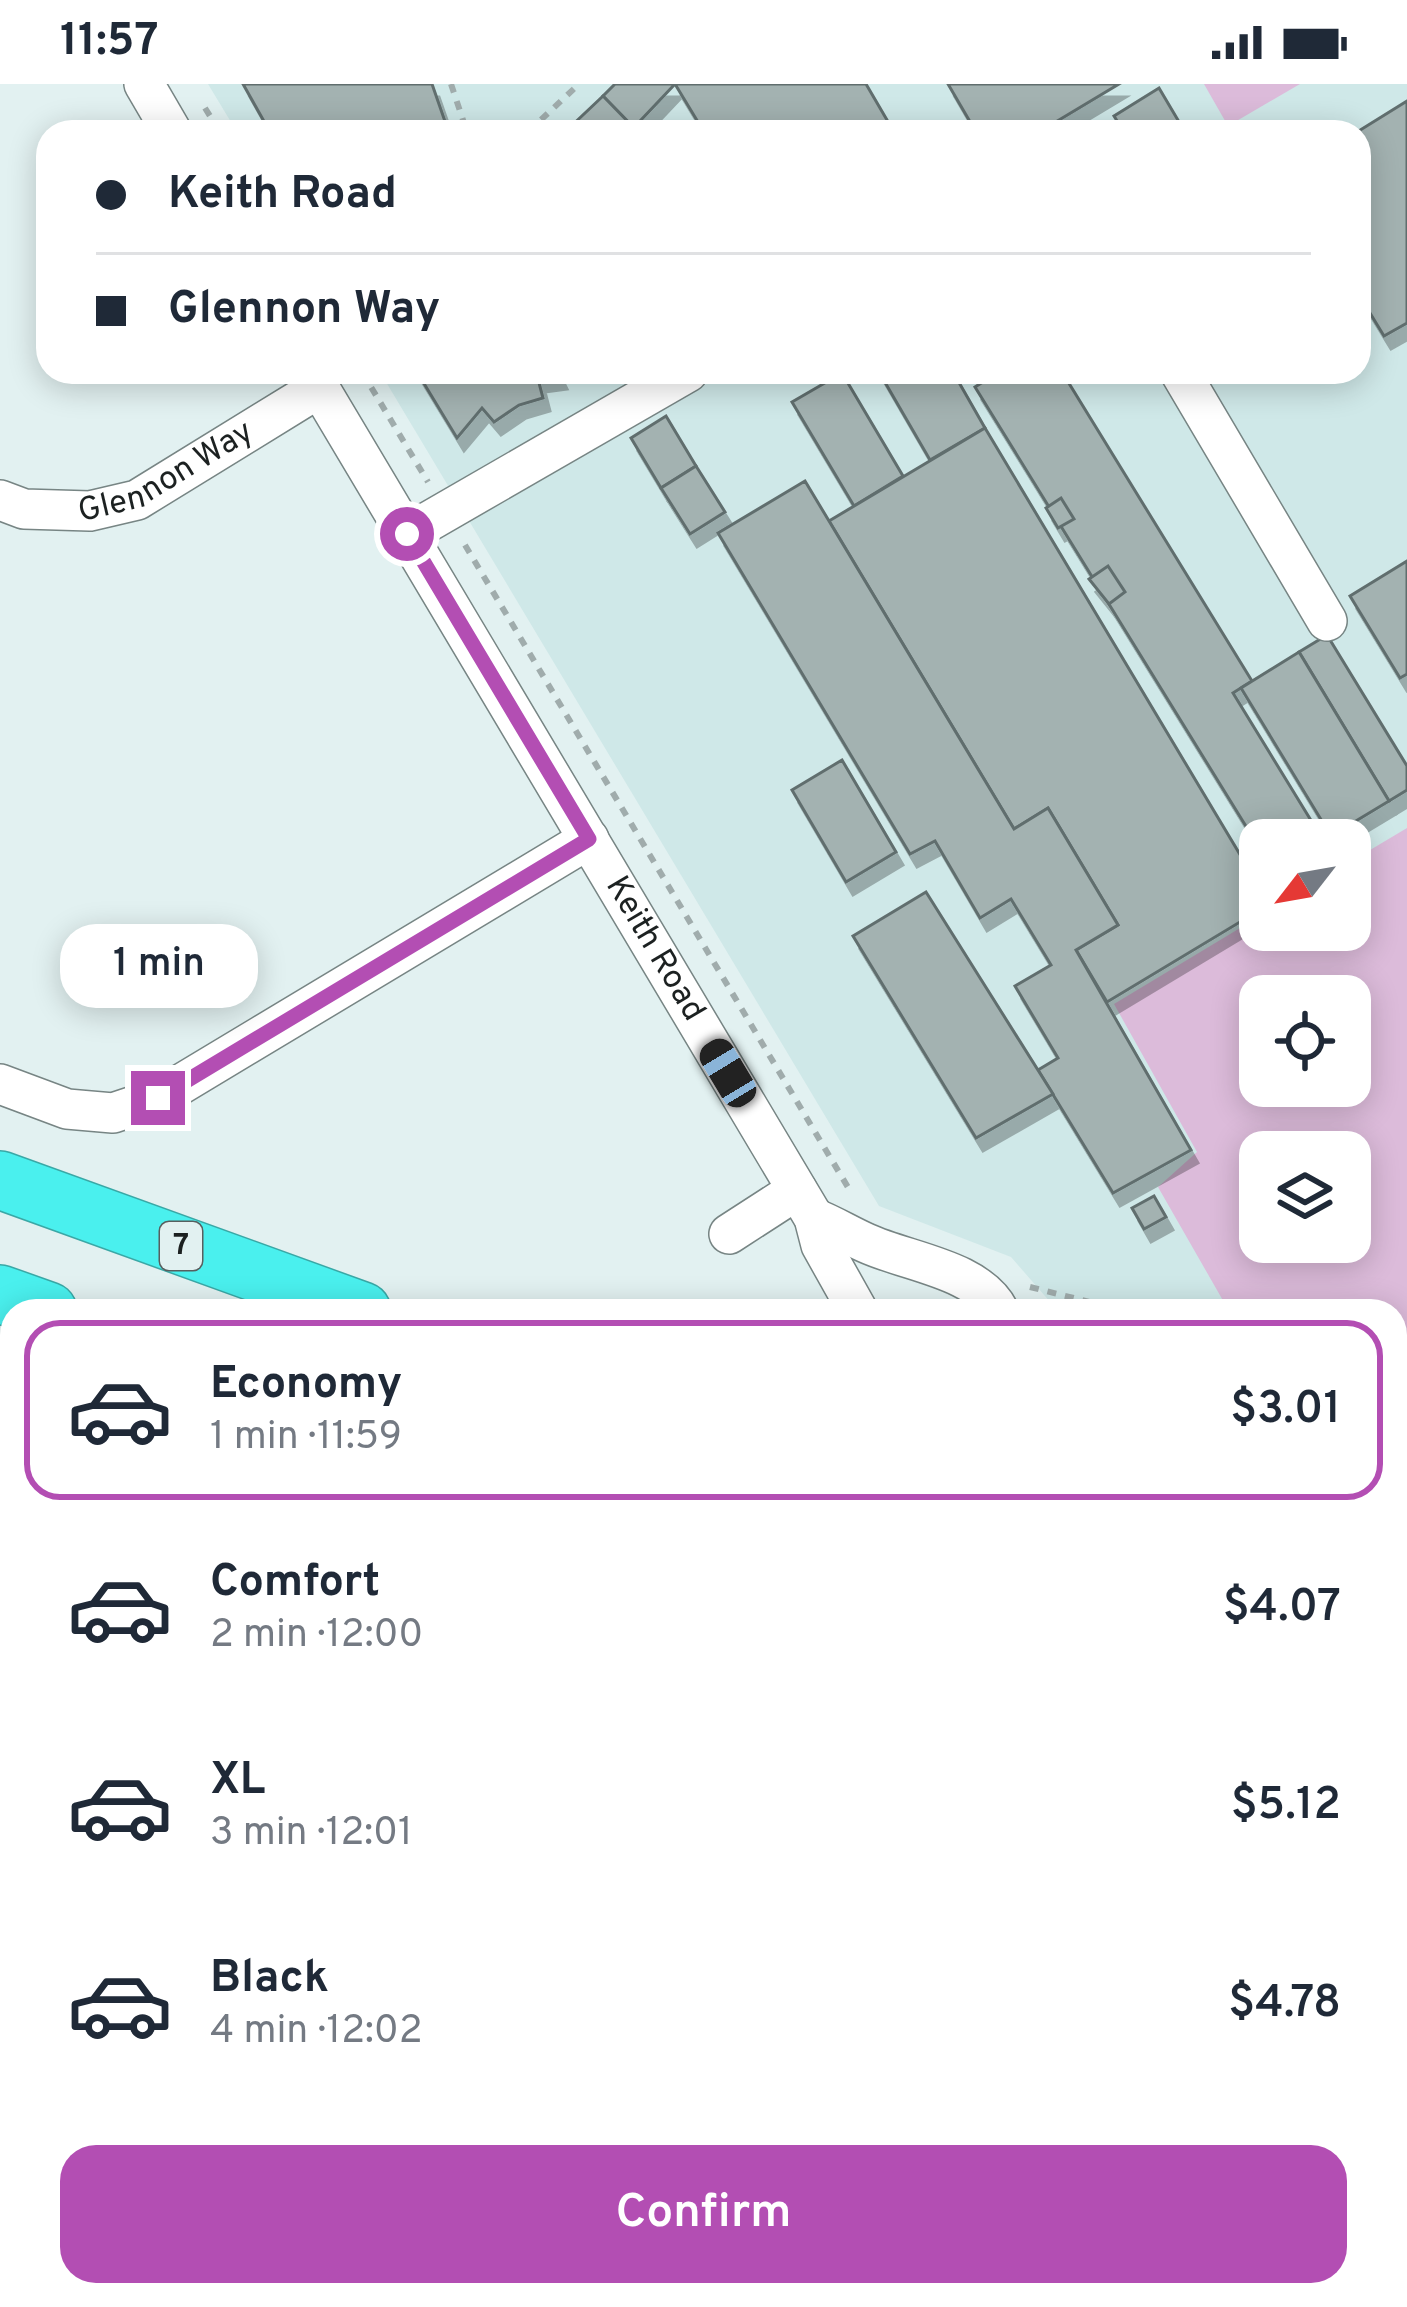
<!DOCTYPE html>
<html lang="en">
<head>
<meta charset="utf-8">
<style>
  body { margin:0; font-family:Overpass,sans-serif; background:#f6f6f7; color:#1f2937; height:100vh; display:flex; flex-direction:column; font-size:45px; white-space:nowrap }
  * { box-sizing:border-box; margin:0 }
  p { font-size:39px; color:#747a83 }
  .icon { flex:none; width:66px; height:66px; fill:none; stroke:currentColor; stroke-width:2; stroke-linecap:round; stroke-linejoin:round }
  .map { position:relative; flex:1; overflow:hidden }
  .panel { position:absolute; left:0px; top:1215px; width:1407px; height:1008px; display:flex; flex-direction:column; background:#fff; border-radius:36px 36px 0 0; box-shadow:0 6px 30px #0003 }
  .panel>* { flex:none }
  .hud { position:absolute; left:36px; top:36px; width:1335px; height:264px; border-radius:36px; box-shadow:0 6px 30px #0003; display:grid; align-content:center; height:264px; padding:0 60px; background:#fff }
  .needle { width:78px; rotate:239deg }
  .buttons { position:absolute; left:1239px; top:735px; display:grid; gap:24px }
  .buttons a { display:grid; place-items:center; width:132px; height:132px; border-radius:24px; background:#fff; box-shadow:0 6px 30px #0003; font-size:60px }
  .end { position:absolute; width:54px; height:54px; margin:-27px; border:15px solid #b34eb3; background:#fff; box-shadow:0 0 0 6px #fff }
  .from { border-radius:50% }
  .bubble { position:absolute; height:84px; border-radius:36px; background:#fff; box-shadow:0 6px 30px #0003; font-size:39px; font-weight:600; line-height:84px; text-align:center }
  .car { position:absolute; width:36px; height:72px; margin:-36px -18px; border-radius:15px; box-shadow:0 0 9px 3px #0007; background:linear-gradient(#222 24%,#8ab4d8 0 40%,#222 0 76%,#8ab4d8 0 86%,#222 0) }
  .hud b { display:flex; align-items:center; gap:42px; height:114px; font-size:45px }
  .hud b+b { border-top:3px solid #e0e1e3 }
  .hud i { width:30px; height:30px; background:#1f2937 }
  ul { padding:21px 0 0; list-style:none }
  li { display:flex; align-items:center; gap:36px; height:180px; margin:0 24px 18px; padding:0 36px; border:6px solid transparent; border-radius:36px }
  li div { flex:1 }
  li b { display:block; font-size:45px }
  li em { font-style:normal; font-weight:600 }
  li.active { border-color:#b34eb3 }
  li>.icon { width:108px; height:108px; stroke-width:1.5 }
  .action { display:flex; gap:24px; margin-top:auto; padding:24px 60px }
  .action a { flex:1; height:138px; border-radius:36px; background:#b34eb3; color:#fff; font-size:48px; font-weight:600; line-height:138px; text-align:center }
  .status { display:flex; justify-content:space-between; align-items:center; height:84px; padding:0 60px; background:#fff; direction:ltr }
  .status svg { height:33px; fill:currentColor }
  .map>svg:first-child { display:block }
  .built { fill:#cfe8e8; fill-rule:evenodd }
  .green { fill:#dcbbda; fill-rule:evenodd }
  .building { fill:#a3b2b1; stroke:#616e6e; stroke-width:3; filter:url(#shadow) }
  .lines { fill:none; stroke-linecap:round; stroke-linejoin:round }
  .minor-casing { stroke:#778584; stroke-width:42 }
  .highway-casing { stroke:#3aa8a6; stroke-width:60 }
  .path { stroke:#a0acac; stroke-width:6; stroke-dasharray:9 9; stroke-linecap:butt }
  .minor { stroke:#fff; stroke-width:39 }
  .highway { stroke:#4af0ee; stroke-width:57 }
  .route { stroke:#b34eb3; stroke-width:15 }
  .labels { text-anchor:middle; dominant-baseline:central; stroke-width:9; stroke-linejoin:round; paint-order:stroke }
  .shield { fill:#e2f1f1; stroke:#575f5f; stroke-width:3 }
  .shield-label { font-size:30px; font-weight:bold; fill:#1c2121 }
  .street-label { font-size:33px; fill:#1c2121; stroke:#e2f1f1 }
</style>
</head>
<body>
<div class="status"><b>11:57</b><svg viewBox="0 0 49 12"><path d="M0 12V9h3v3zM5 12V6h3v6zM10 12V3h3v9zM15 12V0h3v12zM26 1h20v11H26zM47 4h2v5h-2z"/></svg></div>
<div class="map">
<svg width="1407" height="2223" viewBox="0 0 1407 2223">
  <defs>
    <filter id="shadow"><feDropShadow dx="7" dy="13" stdDeviation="0" flood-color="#0004"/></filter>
  </defs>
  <rect width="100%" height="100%" fill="#e2f1f1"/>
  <path class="built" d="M208 0H1407V1446L1395 1452V1227H1058L1011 1173 879 1122 380 288H1359V48H237ZM1260 756H1350V846H1260ZM1260 912H1350V1002H1260ZM1260 1068H1350V1158H1260Z"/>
  <g class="green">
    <path d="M1204 0H1300L1228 42Z"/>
    <path d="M1407 744V1348L1395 1344V1227H1229L1158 1103 1197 1068 1114 920 1260 832V846H1350V778ZM1350 912V1002H1260V912ZM1260 1068H1350V1158H1260Z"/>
    <path d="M0 1888 12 1892V2211H192L172 2223H0Z"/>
  </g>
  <g class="building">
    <path d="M243 0H432L448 46 270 48Z"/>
    <path d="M615 0H675L641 36 653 48H638L603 12Z"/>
    <path d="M675 0H866L894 48H704Z"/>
    <path d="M948 0H1119L1039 48H976Z"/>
    <path d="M1159 4 1185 48H1124L1114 32Z"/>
    <path d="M603 12 638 48H565Z"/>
    <path d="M1407 17V239L1384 252 1359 211 1357 48Z"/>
    <path d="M417 288H558L560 292 538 295 543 314 519 321 494 338 482 324 457 354Z"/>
    <path d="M879 288H953L985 344 930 376Z"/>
    <path d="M999 288H1062L1252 597 1233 609 1323 756H1260V765L975 303Z"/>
    <path d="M842 289 903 392 854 422 792 318Z"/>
    <path d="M666 332 696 382 661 404 631 354Z"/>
    <path d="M985 344 1260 804V826L1107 918 1076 866 1118 841 1048 724 1014 745 829 437Z"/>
    <path d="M696 382 725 428 690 450 661 404Z"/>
    <path d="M805 397 1014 745 1048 724 1118 841 1076 866 1191 1066 1113 1109 1038 986 1058 974 1015 902 1051 881 1011 815 980 834 935 757 910 770 718 449Z"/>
    <path d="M1061 414 1074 435 1058 444 1046 424Z"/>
    <path d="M1407 477V590L1400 594 1350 512Z"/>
    <path d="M1108 482 1125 508 1109 520 1089 495Z"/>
    <path d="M1327 551 1407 682V706L1389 717 1299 568Z"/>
    <path d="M1299 568 1389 717 1331 752 1241 604Z"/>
    <path d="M842 676 896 768 846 798 792 706Z"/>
    <path d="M926 808 1053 1010 976 1054 853 852Z"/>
    <path d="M1154 1112 1166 1133 1144 1145 1132 1124Z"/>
  </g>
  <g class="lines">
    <defs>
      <g id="minor">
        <path d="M144 0 172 48"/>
        <path id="s1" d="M310 288 814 1134 821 1161 858 1227"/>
        <path d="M1180 288 1327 537"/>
        <path id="s2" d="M0 416 24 425 90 427 137 416 319 304"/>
        <path d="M407 450 688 288"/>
        <path d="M0 1000 67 1025 113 1029 158 1014 589 755"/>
        <path d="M814 1134C832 1141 848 1151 866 1159 907 1178 978 1185 999 1227"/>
        <path d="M729 1150 797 1106"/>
        <path d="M0 1289 12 1294"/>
        <path d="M0 1867 12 1871"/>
        <path d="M1395 2140 1407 2126"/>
        <path d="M1395 2169 1407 2181"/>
        <path d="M683 2211 690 2223"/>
        <path d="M206 2223 226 2211"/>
        <path d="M1282 2223 1300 2211"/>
        <path d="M1336 2223 1356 2211"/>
      </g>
      <g id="highway">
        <path d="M0 1096 362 1227"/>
        <path d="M0 1210 48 1227"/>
        <path d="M1395 1604 1407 1608"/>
        <path d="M1395 1711 1407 1714"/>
      </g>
    </defs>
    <use href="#minor" class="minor-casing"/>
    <use href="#highway" class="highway-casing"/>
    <g class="path">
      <path d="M451 0 467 48"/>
      <path d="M205 24 220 48"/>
      <path d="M528 48 579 0"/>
      <path d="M362 288 428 398"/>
      <path d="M465 461 852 1110"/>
      <path d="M1030 1203 1125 1227"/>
      <path d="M1395 1456 1407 1459"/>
      <path d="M1395 1513 1407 1517"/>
      <path d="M1395 1770 1407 1777"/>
      <path d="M1395 1860 1407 1827"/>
      <path d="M1229 2223 1246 2213"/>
    </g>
    <use href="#minor" class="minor"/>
    <use href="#highway" class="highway"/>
  </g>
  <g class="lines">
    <path class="route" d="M158 1014 589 755 407 450"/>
  </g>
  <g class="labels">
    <rect class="shield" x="160" y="1138" width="42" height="48" rx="9"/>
    <g class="shield-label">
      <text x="181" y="1162">7</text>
    </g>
    <g class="street-label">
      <text stroke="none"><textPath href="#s2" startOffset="177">Glennon Way</textPath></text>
      <text stroke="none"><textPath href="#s1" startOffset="672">Keith Road</textPath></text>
    </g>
  </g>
</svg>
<div class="buttons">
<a><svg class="needle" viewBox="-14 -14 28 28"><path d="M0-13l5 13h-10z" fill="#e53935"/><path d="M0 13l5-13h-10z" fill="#747a83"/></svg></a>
<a><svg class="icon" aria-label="locate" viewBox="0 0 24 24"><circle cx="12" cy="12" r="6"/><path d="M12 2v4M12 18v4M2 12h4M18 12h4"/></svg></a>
<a><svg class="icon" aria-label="layers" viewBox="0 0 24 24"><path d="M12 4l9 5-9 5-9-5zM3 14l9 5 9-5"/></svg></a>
</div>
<i class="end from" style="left:407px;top:450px"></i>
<i class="end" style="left:158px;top:1014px"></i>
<div class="bubble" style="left:60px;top:840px;width:198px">1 min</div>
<i class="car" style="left:728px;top:989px;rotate:329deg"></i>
<div class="hud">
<b><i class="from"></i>Keith Road</b>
<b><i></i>Glennon Way</b>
</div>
<section class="panel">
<ul>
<li class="active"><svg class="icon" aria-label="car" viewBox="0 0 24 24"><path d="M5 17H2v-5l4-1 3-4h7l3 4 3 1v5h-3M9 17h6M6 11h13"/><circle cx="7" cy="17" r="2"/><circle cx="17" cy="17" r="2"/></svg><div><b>Economy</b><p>1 min · 11:59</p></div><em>$3.01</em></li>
<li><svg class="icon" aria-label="car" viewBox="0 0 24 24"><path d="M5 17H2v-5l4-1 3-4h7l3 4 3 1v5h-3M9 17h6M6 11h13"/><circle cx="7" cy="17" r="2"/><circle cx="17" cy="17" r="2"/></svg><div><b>Comfort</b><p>2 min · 12:00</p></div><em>$4.07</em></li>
<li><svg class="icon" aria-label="car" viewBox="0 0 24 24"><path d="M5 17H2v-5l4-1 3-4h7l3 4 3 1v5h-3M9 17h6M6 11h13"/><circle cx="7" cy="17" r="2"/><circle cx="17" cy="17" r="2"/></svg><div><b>XL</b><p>3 min · 12:01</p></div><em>$5.12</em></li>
<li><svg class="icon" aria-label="car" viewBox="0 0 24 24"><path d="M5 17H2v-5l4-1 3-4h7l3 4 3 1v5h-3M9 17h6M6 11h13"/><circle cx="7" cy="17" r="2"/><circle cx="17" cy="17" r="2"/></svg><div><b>Black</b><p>4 min · 12:02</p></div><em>$4.78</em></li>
</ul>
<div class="action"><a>Confirm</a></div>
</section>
</div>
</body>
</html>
